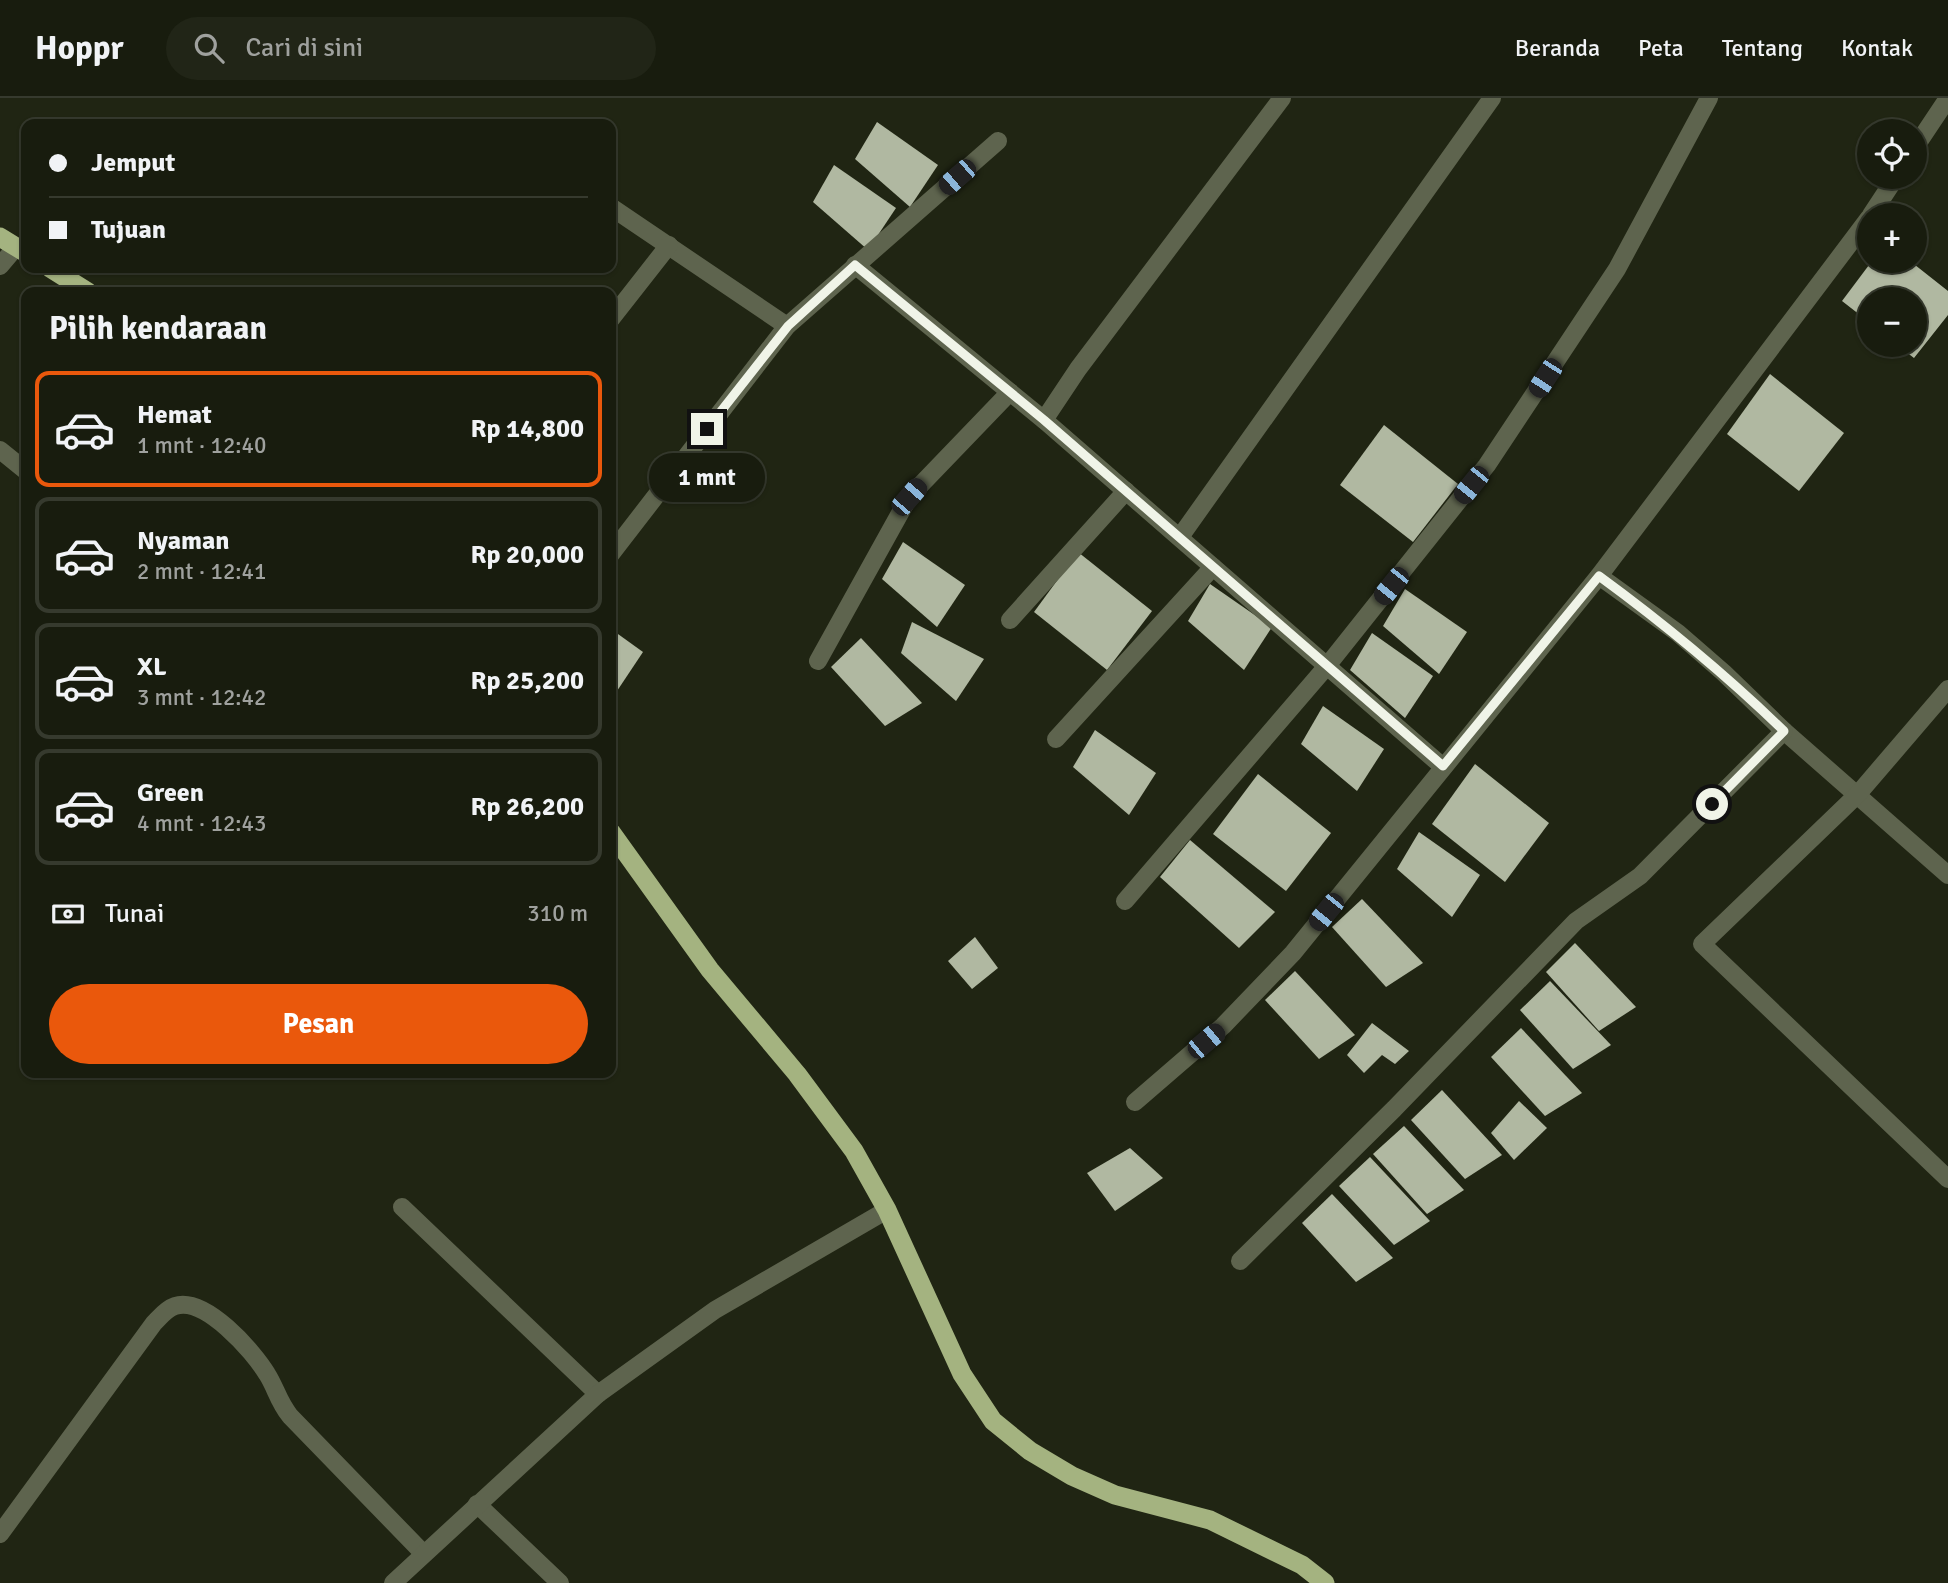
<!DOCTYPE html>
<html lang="id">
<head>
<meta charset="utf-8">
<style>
  body { margin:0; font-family:Signika,sans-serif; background:#212517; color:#f1f3f6; height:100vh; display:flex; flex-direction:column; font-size:26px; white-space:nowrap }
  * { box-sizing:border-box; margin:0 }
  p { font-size:23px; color:#9fa19e }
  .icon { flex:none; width:38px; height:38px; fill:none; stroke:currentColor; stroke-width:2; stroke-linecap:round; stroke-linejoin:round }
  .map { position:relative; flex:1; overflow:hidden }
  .side { position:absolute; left:21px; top:189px; width:595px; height:791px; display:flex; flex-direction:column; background:#181c0e; border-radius:14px; box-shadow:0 2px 5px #0004,0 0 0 2px #363a2e }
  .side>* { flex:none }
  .top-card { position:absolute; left:21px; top:21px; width:595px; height:154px; border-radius:14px; box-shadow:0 2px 5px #0004,0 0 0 2px #363a2e; display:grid; align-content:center; height:154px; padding:0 28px; background:#181c0e }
  .controls { position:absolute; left:1857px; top:21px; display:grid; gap:14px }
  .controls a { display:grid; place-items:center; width:70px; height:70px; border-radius:50%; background:#181c0e; box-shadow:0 2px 5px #0004,0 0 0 2px #363a2e; font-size:35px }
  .end { position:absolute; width:32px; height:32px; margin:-16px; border:9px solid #f0f4e8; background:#111; box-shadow:0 0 0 4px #111 }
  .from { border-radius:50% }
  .bubble { position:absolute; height:49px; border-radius:24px; background:#181c0e; box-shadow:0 2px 5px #0004,0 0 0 2px #363a2e; font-size:23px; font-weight:700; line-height:49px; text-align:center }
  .car { position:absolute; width:21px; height:42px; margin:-21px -10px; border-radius:9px; box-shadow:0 0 5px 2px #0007; background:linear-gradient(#222 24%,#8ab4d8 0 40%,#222 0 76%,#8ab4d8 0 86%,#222 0) }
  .top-card b { display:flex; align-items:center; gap:24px; height:66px; font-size:26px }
  .top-card b+b { border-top:2px solid #363a2e }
  .top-card i { width:18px; height:18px; background:#f1f3f6 }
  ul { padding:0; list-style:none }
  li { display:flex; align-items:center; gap:21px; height:116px; margin:0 14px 10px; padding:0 14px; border:4px solid #363a2e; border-radius:14px }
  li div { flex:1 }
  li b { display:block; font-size:26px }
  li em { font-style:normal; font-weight:700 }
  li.active { border-color:#ea580c }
  li>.icon { width:63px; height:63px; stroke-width:1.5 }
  h2 { padding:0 28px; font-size:32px; line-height:84px }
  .pay { display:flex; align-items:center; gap:18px; height:77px; padding:0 28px; font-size:26px }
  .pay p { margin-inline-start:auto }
  .action { display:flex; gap:14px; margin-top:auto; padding:14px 28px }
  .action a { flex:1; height:80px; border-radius:42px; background:#ea580c; color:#fff; font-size:28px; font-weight:700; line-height:80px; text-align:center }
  header { display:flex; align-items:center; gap:42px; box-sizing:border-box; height:98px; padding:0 35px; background:#181c0e; border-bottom:2px solid #363a2e }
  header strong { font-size:33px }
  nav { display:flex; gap:38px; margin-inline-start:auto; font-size:24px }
  .search { width:490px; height:63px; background:#212517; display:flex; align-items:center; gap:18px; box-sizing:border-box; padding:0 24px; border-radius:38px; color:#9fa19e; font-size:26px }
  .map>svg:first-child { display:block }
  .building { fill:#b0b8a1 }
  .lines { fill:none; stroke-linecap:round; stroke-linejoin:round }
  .minor { stroke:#5e644e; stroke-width:18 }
  .trunk { stroke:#a4b380; stroke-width:19 }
  .route { stroke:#f0f4e8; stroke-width:9 }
</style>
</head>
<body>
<header>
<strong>Hoppr</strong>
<div class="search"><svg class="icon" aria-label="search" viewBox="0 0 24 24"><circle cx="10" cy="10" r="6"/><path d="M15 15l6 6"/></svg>Cari di sini</div>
<nav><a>Beranda</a><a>Peta</a><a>Tentang</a><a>Kontak</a></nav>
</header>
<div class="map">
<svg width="1948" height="1485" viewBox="0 0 1948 1485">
  <rect width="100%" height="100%" fill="#202513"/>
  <g class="building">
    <path d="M877 24 938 67 910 109 855 61Z"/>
    <path d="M834 67 896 110 868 152 813 104Z"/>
    <path d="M1872 163H1910L1948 193V217L1914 260 1897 247H1914V201H1869V224L1842 203Z"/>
    <path d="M1770 276 1844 335 1799 393 1727 336Z"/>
    <path d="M1384 327 1458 386 1413 444 1340 387Z"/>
    <path d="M903 444 965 487 937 529 882 481Z"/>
    <path d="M1078 454 1152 513 1107 572 1034 514Z"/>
    <path d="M1210 486 1272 529 1244 572 1188 523Z"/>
    <path d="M1405 491 1467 534 1439 576 1383 528Z"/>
    <path d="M912 524 984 561 956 603 901 555Z"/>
    <path d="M611 531 643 554 615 596 611 592Z"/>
    <path d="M1372 535 1433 578 1405 620 1350 572Z"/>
    <path d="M861 540 922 605 885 628 831 569Z"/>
    <path d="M1323 608 1384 651 1357 693 1301 646Z"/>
    <path d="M1095 632 1156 675 1129 717 1073 669Z"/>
    <path d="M1475 666 1549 725 1505 784 1432 726Z"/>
    <path d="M1258 676 1331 735 1286 793 1213 736Z"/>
    <path d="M1419 734 1480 777 1452 819 1397 771Z"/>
    <path d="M1190 742 1275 814 1239 850 1160 779Z"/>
    <path d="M1362 801 1423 865 1386 889 1332 829Z"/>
    <path d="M975 839 998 870 972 891 948 863Z"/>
    <path d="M1575 845 1636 909 1599 933 1546 874Z"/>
    <path d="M1295 873 1355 937 1319 961 1265 902Z"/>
    <path d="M1550 883 1611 947 1573 971 1520 912Z"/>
    <path d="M1372 925 1409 953 1395 966 1382 957 1364 975 1347 957Z"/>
    <path d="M1521 930 1582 995 1545 1018 1491 959Z"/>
    <path d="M1442 992 1502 1057 1465 1081 1411 1022Z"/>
    <path d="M1519 1003 1547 1030 1514 1062 1491 1035Z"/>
    <path d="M1404 1028 1464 1092 1427 1116 1373 1056Z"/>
    <path d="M1130 1050 1163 1080 1115 1113 1087 1075Z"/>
    <path d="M1370 1059 1430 1123 1394 1147 1339 1088Z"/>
    <path d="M1332 1096 1393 1160 1356 1184 1302 1125Z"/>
  </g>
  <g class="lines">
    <g class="minor">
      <path d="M1914 51 1948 0"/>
      <path d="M611 109 787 228"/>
      <path d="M1871 117 1896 79"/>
      <path d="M855 167 1044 322 1442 668"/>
      <path d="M0 168 16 149"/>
      <path d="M611 221 669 147"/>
      <path d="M1044 322 1078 271 1282 0"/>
      <path d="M0 352 26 373"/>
      <path d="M1180 439 1492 0"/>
      <path d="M611 456 787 228 998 43"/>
      <path d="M1599 478 1678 535 1724 575 1784 633 1948 777"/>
      <path d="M1010 522 1126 393"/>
      <path d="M818 563 909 399 1010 294"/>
      <path d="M1948 591 1858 696 1702 846 1948 1081"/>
      <path d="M1056 641 1213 469"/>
      <path d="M1125 803 1327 568 1487 367 1617 171 1709 0"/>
      <path d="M1135 1004 1223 928 1293 855 1599 478 1869 120"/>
      <path d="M402 1109 598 1296"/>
      <path d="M1240 1163 1394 1011 1576 823 1640 778 1784 633"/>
      <path d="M477 1406 560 1485"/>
      <path d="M0 1436 154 1225C160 1219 166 1211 175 1208 205 1198 253 1253 267 1276 276 1290 278 1303 290 1318L423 1455"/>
      <path d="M393 1485 598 1296 715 1212 887 1112"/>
    </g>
    <g class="trunk">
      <path d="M0 139 26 155"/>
      <path d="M50 170 88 194"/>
      <path d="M611 734 710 872 797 976 854 1053 887 1112 962 1276 993 1323 1030 1353 1072 1378 1115 1397 1210 1422 1302 1467 1325 1485"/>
    </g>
  </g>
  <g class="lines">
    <path class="route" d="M707 331 788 228 855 167 1044 322 1443 668 1599 478C1666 527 1724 575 1784 633L1712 706"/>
  </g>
</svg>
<div class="controls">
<a><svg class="icon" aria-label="locate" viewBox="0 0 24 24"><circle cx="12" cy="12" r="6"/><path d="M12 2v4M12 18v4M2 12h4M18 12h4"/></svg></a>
<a>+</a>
<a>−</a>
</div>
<i class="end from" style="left:1712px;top:706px"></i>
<i class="end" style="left:707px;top:331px"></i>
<div class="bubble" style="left:649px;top:355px;width:116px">1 mnt</div>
<i class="car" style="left:957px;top:79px;rotate:229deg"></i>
<i class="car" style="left:1545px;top:280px;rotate:213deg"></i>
<i class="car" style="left:1471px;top:387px;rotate:219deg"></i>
<i class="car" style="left:909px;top:399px;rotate:41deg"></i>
<i class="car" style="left:1391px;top:488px;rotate:219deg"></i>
<i class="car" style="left:1326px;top:814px;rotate:219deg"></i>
<i class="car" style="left:1206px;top:943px;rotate:50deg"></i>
<div class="top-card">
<b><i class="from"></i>Jemput</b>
<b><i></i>Tujuan</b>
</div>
<section class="side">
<h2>Pilih kendaraan</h2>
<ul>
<li class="active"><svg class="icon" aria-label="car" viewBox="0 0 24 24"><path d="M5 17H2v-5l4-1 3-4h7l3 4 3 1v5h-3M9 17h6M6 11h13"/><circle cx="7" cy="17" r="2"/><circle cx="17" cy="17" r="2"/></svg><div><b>Hemat</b><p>1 mnt · 12:40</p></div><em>Rp 14,800</em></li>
<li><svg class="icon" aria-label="car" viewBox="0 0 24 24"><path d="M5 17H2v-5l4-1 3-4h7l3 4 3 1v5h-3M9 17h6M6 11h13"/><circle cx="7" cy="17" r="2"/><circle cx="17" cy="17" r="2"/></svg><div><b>Nyaman</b><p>2 mnt · 12:41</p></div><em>Rp 20,000</em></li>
<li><svg class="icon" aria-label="car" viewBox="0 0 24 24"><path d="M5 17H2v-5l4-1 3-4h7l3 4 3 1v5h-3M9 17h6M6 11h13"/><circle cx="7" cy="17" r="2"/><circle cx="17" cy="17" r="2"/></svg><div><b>XL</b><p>3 mnt · 12:42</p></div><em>Rp 25,200</em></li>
<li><svg class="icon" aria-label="car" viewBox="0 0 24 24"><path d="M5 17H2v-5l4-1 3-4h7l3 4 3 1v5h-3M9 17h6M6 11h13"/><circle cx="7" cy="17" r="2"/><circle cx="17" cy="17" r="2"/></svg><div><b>Green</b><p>4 mnt · 12:43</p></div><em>Rp 26,200</em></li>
</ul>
<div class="pay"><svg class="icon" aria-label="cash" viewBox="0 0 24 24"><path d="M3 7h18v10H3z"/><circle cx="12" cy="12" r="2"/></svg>Tunai<p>310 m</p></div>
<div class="action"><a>Pesan</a></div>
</section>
</div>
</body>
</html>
